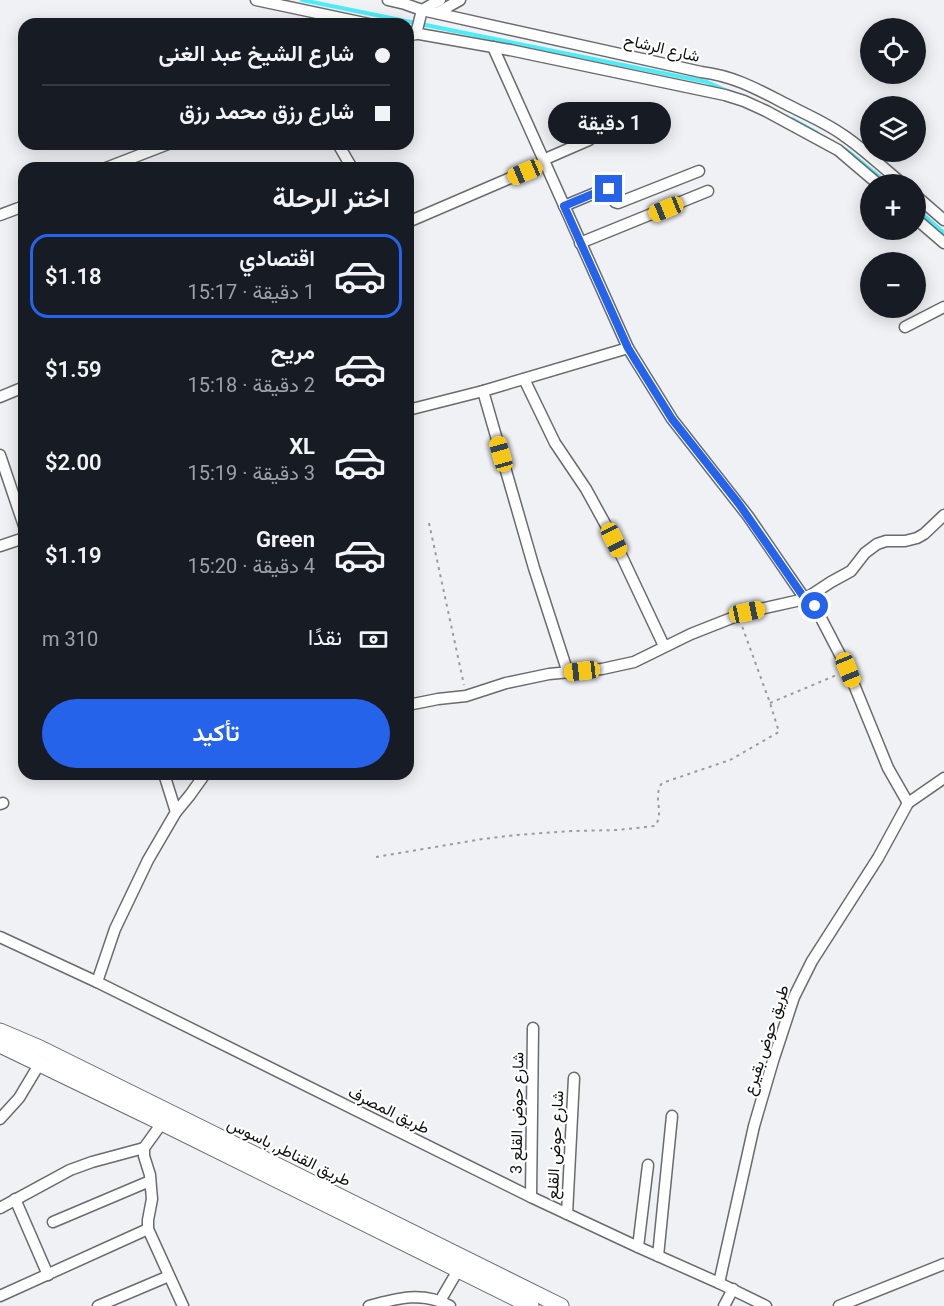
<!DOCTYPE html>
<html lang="ar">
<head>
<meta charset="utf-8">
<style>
  body { margin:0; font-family:Roboto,Vazirmatn,sans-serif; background:#242831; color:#f1f3f6; direction:rtl; height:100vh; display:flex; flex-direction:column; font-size:22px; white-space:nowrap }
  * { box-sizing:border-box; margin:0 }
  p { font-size:20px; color:#9ea1a6 }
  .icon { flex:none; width:33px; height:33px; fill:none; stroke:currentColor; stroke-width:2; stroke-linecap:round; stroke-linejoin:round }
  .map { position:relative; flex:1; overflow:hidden; direction:ltr }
  .sheet { position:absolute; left:18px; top:162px; width:396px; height:618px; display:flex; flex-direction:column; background:#171b24; border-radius:18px; box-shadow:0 3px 15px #0003; direction:rtl }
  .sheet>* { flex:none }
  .banner { position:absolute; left:18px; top:18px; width:396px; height:132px; border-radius:18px; box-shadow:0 3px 15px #0003; direction:rtl; display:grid; align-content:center; height:132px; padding:0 24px; background:#171b24 }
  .tools { position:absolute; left:860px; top:18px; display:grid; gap:12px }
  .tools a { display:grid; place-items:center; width:66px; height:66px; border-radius:50%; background:#171b24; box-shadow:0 3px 15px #0003; font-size:30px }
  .end { position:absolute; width:27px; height:27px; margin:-14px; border:8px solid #2563eb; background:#fff; box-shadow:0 0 0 3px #fff }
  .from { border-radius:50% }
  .bubble { position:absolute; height:42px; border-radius:21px; background:#171b24; box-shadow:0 3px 15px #0003; font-size:20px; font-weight:600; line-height:42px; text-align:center; direction:rtl }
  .car { position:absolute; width:18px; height:36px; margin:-18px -9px; border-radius:8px; box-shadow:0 0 4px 2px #0007; background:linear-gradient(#f5c518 24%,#345 0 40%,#f5c518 0 76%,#345 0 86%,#f5c518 0) }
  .banner b { display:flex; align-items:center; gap:21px; height:57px; font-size:22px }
  .banner b+b { border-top:2px solid #363941 }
  .banner i { width:15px; height:15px; background:#f1f3f6 }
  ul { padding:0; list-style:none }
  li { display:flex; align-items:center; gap:18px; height:84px; margin:0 12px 9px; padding:0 12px; border:3px solid transparent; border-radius:18px }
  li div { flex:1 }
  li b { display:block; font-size:22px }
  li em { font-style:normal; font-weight:600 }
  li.current { border-color:#2563eb }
  li>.icon { width:54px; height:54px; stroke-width:1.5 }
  h2 { padding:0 24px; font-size:27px; line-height:72px }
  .pay { display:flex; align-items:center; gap:15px; height:66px; padding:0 24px; font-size:22px }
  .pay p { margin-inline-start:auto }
  .cta { display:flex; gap:12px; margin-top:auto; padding:12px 24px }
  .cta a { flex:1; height:69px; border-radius:36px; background:#2563eb; color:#fff; font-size:24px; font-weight:600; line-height:69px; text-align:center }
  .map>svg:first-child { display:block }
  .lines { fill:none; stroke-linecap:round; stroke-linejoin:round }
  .stream { stroke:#4eecf6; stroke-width:4 }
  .street-casing { stroke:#696b6d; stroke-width:13 }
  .secondary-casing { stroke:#696b6d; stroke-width:17 }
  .path { stroke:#9a9b9d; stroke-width:2; stroke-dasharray:3 4.5; stroke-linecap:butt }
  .street { stroke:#fff; stroke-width:10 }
  .secondary { stroke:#fff; stroke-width:15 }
  .route { stroke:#2563eb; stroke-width:8 }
  .labels { text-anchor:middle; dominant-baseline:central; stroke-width:4.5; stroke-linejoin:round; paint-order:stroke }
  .street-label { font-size:16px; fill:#0e0e0f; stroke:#fff }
</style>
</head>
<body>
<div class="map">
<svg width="944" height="1306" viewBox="0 0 944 1306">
  <rect width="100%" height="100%" fill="#eff1f4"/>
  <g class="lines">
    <g class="stream">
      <path d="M302 0 707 82 725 90"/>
      <path d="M792 119 817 133"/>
      <path d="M844 149 850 153 888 184"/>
      <path d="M915 208 944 233"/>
    </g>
    <defs>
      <g id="street">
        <path d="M256 0 369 24"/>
        <path d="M388 0 405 4 422 10 701 72C734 76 757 89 786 104 805 114 825 122 843 135 864 149 883 168 903 184"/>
        <path d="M437 13 460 0"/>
        <path d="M408 32 510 50 725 95 744 101 766 111 838 150 878 184"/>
        <path d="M411 35 416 34 422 10 440 0"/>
        <path d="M493 47 628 348 672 419 748 516 805 599"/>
        <path d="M338 144 352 168"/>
        <path d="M543 160 589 140"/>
        <path d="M106 168 168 144"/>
        <path d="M915 195 944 220"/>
        <path d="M564 206 607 188 609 189 615 202 618 203 699 171"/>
        <path d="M0 215 24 206"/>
        <path d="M915 218 944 243"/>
        <path d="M408 222 545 163"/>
        <path d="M580 243 708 191"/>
        <path d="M905 327 944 307"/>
        <path d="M524 379 555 443 586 489 614 540 664 646"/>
        <path d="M483 391 534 568 568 673"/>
        <path d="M0 397 24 387"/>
        <path d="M408 410 483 391 628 348"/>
        <path d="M0 455 24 526"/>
        <path d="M0 546 24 538"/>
        <path d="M805 599H811L848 670 888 768 908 803"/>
        <path d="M408 705 438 699 466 696 506 683 549 674 602 669 634 662 691 634 747 612 805 599 831 582 851 571 865 553 877 544 886 541H905L917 538 924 534 944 515"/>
        <path d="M164 774 176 812"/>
        <path d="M0 804 3 803"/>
        <path d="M0 937 97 982 531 1197 638 1247 719 1283 766 1306"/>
        <path d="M97 982 115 929 148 860 176 812 190 795 205 774"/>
        <path d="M0 1119 19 1098 40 1063"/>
        <path d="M162 1123 144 1148V1156L150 1175 151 1188 152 1199 148 1220V1229L183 1306"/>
        <path d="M531 1197 533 1028"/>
        <path d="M15 1199 48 1275"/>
        <path d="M0 1208 70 1170 92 1162 144 1148"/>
        <path d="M567 1214 574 1078"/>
        <path d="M53 1222 150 1181"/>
        <path d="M638 1247 648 1165"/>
        <path d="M658 1256 672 1116"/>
        <path d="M719 1283 754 1126 773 1061 794 997 812 961 878 858 908 803 944 778"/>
        <path d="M0 1296 148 1229"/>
        <path d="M440 1301 461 1265"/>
        <path d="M98 1306 169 1276"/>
        <path d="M369 1306C397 1298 423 1291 450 1306"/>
        <path d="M724 1306 733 1289"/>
        <path d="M839 1306 944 1264"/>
      </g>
      <g id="secondary">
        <path d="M0 1031 40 1048 561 1306"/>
        <path d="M0 1045 162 1123 531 1306"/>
      </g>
    </defs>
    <use href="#street" class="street-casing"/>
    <use href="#secondary" class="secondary-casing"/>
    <g class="path">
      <path d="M429 523 464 685"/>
      <path d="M770 703 839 674"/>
      <path d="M376 857 483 839 516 835 571 831 617 830 655 826C665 813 652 797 662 783L730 760 779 732 770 703 742 626"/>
    </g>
    <use href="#street" class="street"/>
    <use href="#secondary" class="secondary"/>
  </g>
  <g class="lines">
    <path class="route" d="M609 189 607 188 564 206 628 348 639 366 672 419 739 504 805 599H811L815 606"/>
  </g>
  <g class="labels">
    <g class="street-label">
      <text transform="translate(662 48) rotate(13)">شارع الرشاح</text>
      <text transform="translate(766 1040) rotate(-72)">طريق حوض بقيرع</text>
      <text transform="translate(389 1110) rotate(26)">طريق المصرف</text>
      <text transform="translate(517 1113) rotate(-89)">شارع حوض القلع 3</text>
      <text transform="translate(555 1145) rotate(-87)">شارع حوض القلع</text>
      <text transform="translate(289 1152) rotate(26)">طريق القناطر, باسوس</text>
    </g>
  </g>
</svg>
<div class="tools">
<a><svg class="icon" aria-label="locate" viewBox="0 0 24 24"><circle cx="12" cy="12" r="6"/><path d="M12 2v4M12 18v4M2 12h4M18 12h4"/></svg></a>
<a><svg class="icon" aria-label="layers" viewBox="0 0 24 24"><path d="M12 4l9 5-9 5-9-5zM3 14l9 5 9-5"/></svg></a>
<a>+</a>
<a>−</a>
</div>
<i class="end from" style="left:815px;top:606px"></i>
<i class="end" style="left:609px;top:189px"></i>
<div class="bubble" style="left:548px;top:102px;width:123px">1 دقيقة</div>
<i class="car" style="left:525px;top:172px;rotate:247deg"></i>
<i class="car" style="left:666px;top:209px;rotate:248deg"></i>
<i class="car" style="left:501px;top:454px;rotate:344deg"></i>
<i class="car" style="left:614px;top:540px;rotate:154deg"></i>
<i class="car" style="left:747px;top:612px;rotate:78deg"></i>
<i class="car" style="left:848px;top:670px;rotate:158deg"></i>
<i class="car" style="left:582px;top:671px;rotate:263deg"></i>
<div class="banner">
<b><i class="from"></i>شارع الشيخ عبد الغنى</b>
<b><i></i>شارع رزق محمد رزق</b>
</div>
<section class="sheet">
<h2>اختر الرحلة</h2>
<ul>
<li class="current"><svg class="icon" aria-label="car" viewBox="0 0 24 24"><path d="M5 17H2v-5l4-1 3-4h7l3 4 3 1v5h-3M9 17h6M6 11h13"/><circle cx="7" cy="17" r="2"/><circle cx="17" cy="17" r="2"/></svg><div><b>اقتصادي</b><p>1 دقيقة · 15:17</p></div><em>$1.18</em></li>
<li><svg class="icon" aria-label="car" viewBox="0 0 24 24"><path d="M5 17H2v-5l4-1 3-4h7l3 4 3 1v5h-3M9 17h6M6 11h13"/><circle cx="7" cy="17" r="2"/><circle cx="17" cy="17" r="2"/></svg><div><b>مريح</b><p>2 دقيقة · 15:18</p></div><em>$1.59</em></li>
<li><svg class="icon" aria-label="car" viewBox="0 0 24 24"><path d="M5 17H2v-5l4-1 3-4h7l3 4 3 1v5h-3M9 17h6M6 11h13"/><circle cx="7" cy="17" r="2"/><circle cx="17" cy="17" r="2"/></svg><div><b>XL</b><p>3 دقيقة · 15:19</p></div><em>$2.00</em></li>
<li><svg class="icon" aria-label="car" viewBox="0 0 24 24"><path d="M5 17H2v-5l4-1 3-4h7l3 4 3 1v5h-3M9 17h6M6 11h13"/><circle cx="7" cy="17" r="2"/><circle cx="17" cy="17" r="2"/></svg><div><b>Green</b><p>4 دقيقة · 15:20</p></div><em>$1.19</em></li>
</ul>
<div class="pay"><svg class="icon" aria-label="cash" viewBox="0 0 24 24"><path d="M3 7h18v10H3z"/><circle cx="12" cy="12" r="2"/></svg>نقدًا<p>310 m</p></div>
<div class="cta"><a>تأكيد</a></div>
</section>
</div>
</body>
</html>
